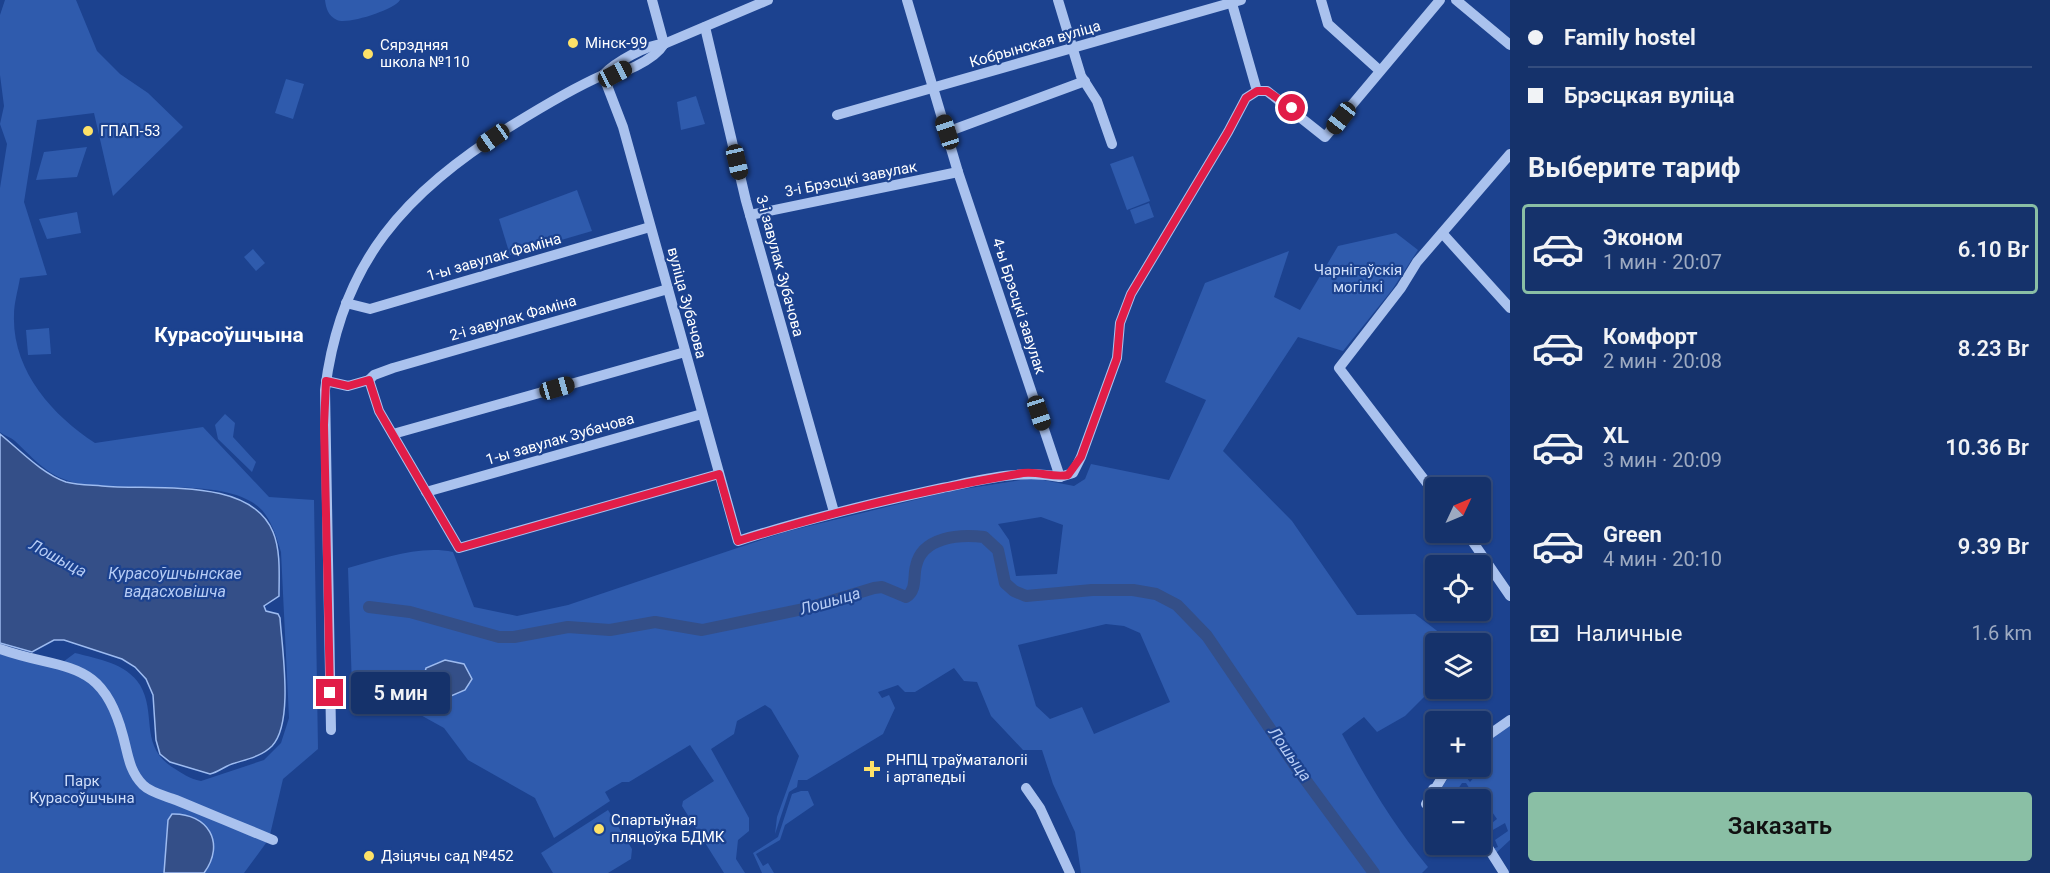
<!DOCTYPE html>
<html lang="ru">
<head>
<meta charset="utf-8">
<style>
  body { margin:0; font-family:Roboto,sans-serif; background:#1e3a71; color:#f1f3f6; height:100vh; display:flex; flex-direction:column; font-size:22px; white-space:nowrap }
  * { box-sizing:border-box; margin:0 }
  p { font-size:20px; color:#9daac1 }
  .icon { flex:none; width:33px; height:33px; fill:none; stroke:currentColor; stroke-width:2; stroke-linecap:round; stroke-linejoin:round }
  .map { position:relative; flex:1; overflow:hidden }
  .panel { display:flex; flex-direction:column; background:#15326b; width:540px }
  .panel>* { flex:none }
  .guide { display:grid; align-content:center; height:132px; padding:0 18px; background:#15326b }
  .needle { width:39px; rotate:46deg }
  .buttons { position:absolute; left:1425px; top:477px; display:grid; gap:12px }
  .buttons a { display:grid; place-items:center; width:66px; height:66px; border-radius:6px; background:#15326b; box-shadow:0 2px 4px #0004,0 0 0 2px #344d7e; font-size:30px }
  .end { position:absolute; width:27px; height:27px; margin:-14px; border:8px solid #e11d48; background:#fff; box-shadow:0 0 0 3px #fff }
  .from { border-radius:50% }
  .bubble { position:absolute; height:42px; border-radius:6px; background:#15326b; box-shadow:0 2px 4px #0004,0 0 0 2px #344d7e; font-size:20px; font-weight:600; line-height:42px; text-align:center }
  .car { position:absolute; width:18px; height:36px; margin:-18px -9px; border-radius:8px; box-shadow:0 0 4px 2px #0007; background:linear-gradient(#222 24%,#8ab4d8 0 40%,#222 0 76%,#8ab4d8 0 86%,#222 0) }
  .guide b { display:flex; align-items:center; gap:21px; height:57px; font-size:22px }
  .guide b+b { border-top:2px solid #344d7e }
  .guide i { width:15px; height:15px; background:#f1f3f6 }
  ul { padding:0; list-style:none }
  li { display:flex; align-items:center; gap:18px; height:90px; margin:0 12px 9px; padding:0 6px; border:3px solid transparent; border-radius:6px }
  li div { flex:1 }
  li b { display:block; font-size:22px }
  li em { font-style:normal; font-weight:600 }
  li.selected { border-color:#8abfa5 }
  li>.icon { width:54px; height:54px; stroke-width:1.5 }
  h2 { padding:0 18px; font-size:27px; line-height:72px }
  .pay { display:flex; align-items:center; gap:15px; height:66px; padding:0 18px; font-size:22px }
  .pay p { margin-inline-start:auto }
  .primary-button { display:flex; gap:12px; margin-top:auto; padding:12px 18px }
  .primary-button a { flex:1; height:69px; border-radius:6px; background:#8abfa5; color:#111; font-size:24px; font-weight:600; line-height:69px; text-align:center }
  main { display:flex; flex:1; min-height:0 }
  .map>svg:first-child { display:block }
  .green { fill:#2f5bad; fill-rule:evenodd }
  .water { fill:#344f88; stroke:#9dbbf0; stroke-width:1.5 }
  .lines { fill:none; stroke-linecap:round; stroke-linejoin:round }
  .river { stroke:#344f88; stroke-width:12 }
  .minor { stroke:#aac2ee; stroke-width:10 }
  .route { stroke:#e11d48; stroke-width:8 }
  .poi-dot { fill:#fee268; stroke:#1c428f; stroke-width:2 }
  .labels { text-anchor:middle; dominant-baseline:central; stroke-width:4.5; stroke-linejoin:round; paint-order:stroke }
  .poi-label { font-size:15px; fill:#fff; stroke:#1c428f; text-anchor:start }
  .street-label { font-size:15px; fill:#fff; stroke:#1c428f }
  .park-label { font-size:15px; fill:#d0dffa; stroke:#1c428f }
  .water-label { font-size:16px; font-style:italic; fill:#b6ccf5; stroke:#1c428f }
  .district-label { font-size:21px; font-weight:bold; fill:#fff; stroke:#1c428f }
</style>
</head>
<body>
<main>
<div class="map">
<svg width="1510" height="873" viewBox="0 0 1510 873">
  <rect width="100%" height="100%" fill="#1c428f"/>
  <g class="green">
    <path d="M5 0H76L97 51 120 74 148 93 183 127 113 196 94 113 37 120 24 202 47 275 20 278C18 290 14 303 14 315 12 370 52 415 95 443L203 427 269 497 314 500 318 749 283 779 269 839 244 873H0V654L55 668 75 653C98 659 126 663 140 685 157 714 139 745 172 767 182 773 189 779 201 781L264 760 281 743 289 718 281 552C277 539 273 525 265 514 234 470 114 498 66 480 45 473 30 455 15 441 11 437 4 436 0 432V188L7 144 0 124 4 106 0 75V15Z"/>
    <path d="M325 0H400C394 10 347 25 337 20 328 16 326 8 325 0Z"/>
    <path d="M286 79 304 84 293 119 275 113Z"/>
    <path d="M696 96 705 124 681 130 677 102Z"/>
    <path d="M87 147 77 177 36 180 44 152Z"/>
    <path d="M1133 156 1150 201 1127 210 1110 164Z"/>
    <path d="M577 190 592 231 510 255 499 219Z"/>
    <path d="M1149 203 1154 217 1135 224 1130 210Z"/>
    <path d="M77 212 81 233 47 239 39 219Z"/>
    <path d="M1396 233 1418 250 1392 290 1343 351 1298 337 1223 451 1292 521 1357 615 1415 614 1453 643 1436 644 1435 686 1405 716 1377 732 1364 717 1342 734C1367 781 1394 826 1428 867L1422 873H1081L1075 832 1053 784 1042 750H1023L991 716 977 682 964 681 954 668 915 692H905L898 685 878 692 882 698 889 695 895 708 883 734 807 780H798L797 787 789 792 775 834 777 817 799 756 771 709 765 705 737 721 734 734 711 749 749 818V831L738 840 736 859 745 873H724L682 806 683 801 714 781 690 745 629 782H622L605 792 610 801 554 838 535 798 468 760 444 728 408 708 352 687 348 568C382 559 419 545 453 552L474 607 517 616 568 605 785 532 951 491 1033 478 1074 486 1085 479 1091 464 1169 480 1206 400 1165 382 1205 283 1289 251 1274 297 1300 310 1338 246ZM1041 517 1063 525 1057 574 1016 576 1009 540 998 524ZM1106 624 1124 626 1140 633 1170 702 1094 734 1082 707 1050 719 1036 706 1018 645Z"/>
    <path d="M253 249 265 263 256 271 244 257Z"/>
    <path d="M49 328 51 354 28 355 26 330Z"/>
    <path d="M225 414 235 423 233 437 256 462 252 472 218 439 215 425Z"/>
    <path d="M1510 723V840L1496 853 1492 849 1498 847 1495 840 1508 831 1505 823 1484 835 1481 825 1488 826 1497 819 1488 806 1481 810 1480 800 1465 799 1473 794 1466 783H1462L1454 795 1441 789 1455 767H1458L1470 782 1476 775 1471 767 1466 770 1463 767 1480 766 1481 744Z"/>
    <path d="M801 791H808L814 805 785 825 780 840 756 854 763 866 768 863 774 873H762L753 853 778 837 792 794Z"/>
    <path d="M608 810 632 849 631 859 608 873H553L541 853Z"/>
  </g>
  <g class="water">
    <path d="M0 434C20 450 41 473 66 482 78 485 91 485 102 486 154 491 250 476 273 532 281 551 279 576 279 596L264 606 266 611 278 614 280 618C282 649 294 723 272 746 262 756 248 759 235 763 226 765 219 772 210 774L170 762 160 754 156 740 153 695 146 679 135 667 122 659 64 640H54L32 652 0 643Z"/>
    <path d="M445 660 464 664 472 679 465 690 444 699 432 694 423 680 426 668Z"/>
    <path d="M172 814C208 813 226 843 204 873H164L168 820Z"/>
  </g>
  <g class="lines">
    <path class="river" d="M369 607 410 612 499 637H514L568 627 610 630 655 622 702 630 808 608 874 588 882 587 906 597C917 590 913 577 916 566 922 537 959 534 984 537L998 550 1005 583 1014 591 1026 596 1092 590H1133L1156 594 1177 605 1207 636 1296 767 1374 873"/>
    <g class="minor">
      <path d="M652 0 664 44"/>
      <path d="M1058 0 1081 76 1097 101 1112 144"/>
      <path d="M1321 0 1328 24 1379 70"/>
      <path d="M1456 0 1510 45"/>
      <path d="M705 27 746 201 834 512"/>
      <path d="M603 75 623 127 738 541C805 519 873 503 942 488 981 480 1021 469 1060 477L958 172 907 0"/>
      <path d="M603 75C620 77 655 59 664 44"/>
      <path d="M1257 91H1267L1325 137 1440 0"/>
      <path d="M837 115 1241 0"/>
      <path d="M947 132 1085 81"/>
      <path d="M750 215 958 172"/>
      <path d="M1443 234 1510 308"/>
      <path d="M346 303 370 309 650 227"/>
      <path d="M369 380 374 375 393 368 668 289"/>
      <path d="M326 381 348 386 369 380 379 411 459 548 719 474"/>
      <path d="M393 434 685 352"/>
      <path d="M1060 477 1073 473 1081 457 1117 358 1120 323 1131 294 1228 132 1246 98 1257 91 1231 0"/>
      <path d="M426 492 702 414"/>
      <path d="M1436 495 1339 368 1401 288 1417 262 1510 154"/>
      <path d="M1466 532 1510 596"/>
      <path d="M0 649C64 672 102 656 123 736 128 754 129 771 143 785 151 793 166 796 176 800 208 813 241 827 273 840"/>
      <path d="M331 730 325 390C341 261 405 193 511 126 540 108 571 89 603 75 616 62 645 45 664 44L768 0"/>
      <path d="M1480 741 1510 720"/>
      <path d="M1026 788 1040 808 1070 873"/>
      <path d="M1433 789 1449 800"/>
      <path d="M1426 804 1449 766"/>
      <path d="M1480 835 1504 873"/>
    </g>
  </g>
  <g class="lines">
    <path class="route" d="M330 693 324 425 326 381 348 386 369 380 379 411 459 548 719 474 738 541C832 512 926 489 1023 473 1039 471 1053 478 1068 475L1081 457 1117 358 1120 323 1131 294 1228 132 1246 98 1257 91H1267L1292 108"/>
  </g>
  <g class="poi-dot">
    <circle cx="573" cy="43" r="6"/>
    <circle cx="368" cy="54" r="6"/>
    <circle cx="88" cy="131" r="6"/>
    <path d="M869 760h6v6h6v6h-6v6h-6v-6h-6v-6h6z"/>
    <circle cx="599" cy="829" r="6"/>
    <circle cx="369" cy="856" r="6"/>
  </g>
  <g class="labels">
    <g class="poi-label">
      <text x="585" y="43">Мінск-99</text>
      <text x="380" y="45">Сярэдняя<tspan x="380" dy="17">школа №110</tspan></text>
      <text x="100" y="131">ГПАП-53</text>
      <text x="886" y="760">РНПЦ траўматалогіі<tspan x="886" dy="17">і артапедыі</tspan></text>
      <text x="611" y="820">Спартыўная<tspan x="611" dy="17">пляцоўка БДМК</tspan></text>
      <text x="381" y="856">Дзіцячы сад №452</text>
    </g>
    <g class="street-label">
      <text transform="translate(1035 44) rotate(-16)">Кобрынская вуліца</text>
      <text transform="translate(851 179) rotate(-11)">3-і Брэсцкі завулак</text>
      <text transform="translate(494 257) rotate(-16)">1-ы завулак Фаміна</text>
      <text transform="translate(780 266) rotate(75)">3-і завулак Зубачова</text>
      <text transform="translate(687 303) rotate(75)">вуліца Зубачова</text>
      <text transform="translate(1019 306) rotate(72)">4-ы Брэсцкі завулак</text>
      <text transform="translate(513 318) rotate(-16)">2-і завулак Фаміна</text>
      <text transform="translate(560 439) rotate(-16)">1-ы завулак Зубачова</text>
    </g>
    <g class="park-label">
      <text x="1358" y="270">Чарнігаўскія<tspan x="1358" dy="17">могілкі</tspan></text>
      <text x="82" y="781">Парк<tspan x="82" dy="17">Курасоўшчына</tspan></text>
    </g>
    <g class="water-label">
      <text transform="translate(58 558) rotate(28)">Лошыца</text>
      <text x="175" y="573">Курасоўшчынскае<tspan x="175" dy="18">вадасховішча</tspan></text>
      <text transform="translate(830 601) rotate(-16)">Лошыца</text>
      <text transform="translate(1290 754) rotate(55)">Лошыца</text>
    </g>
    <g class="district-label">
      <text x="229" y="335">Курасоўшчына</text>
    </g>
  </g>
</svg>
<div class="buttons">
<a><svg class="needle" viewBox="-14 -14 28 28"><path d="M0-13l5 13h-10z" fill="#e53935"/><path d="M0 13l5-13h-10z" fill="#9daac1"/></svg></a>
<a><svg class="icon" aria-label="locate" viewBox="0 0 24 24"><circle cx="12" cy="12" r="6"/><path d="M12 2v4M12 18v4M2 12h4M18 12h4"/></svg></a>
<a><svg class="icon" aria-label="layers" viewBox="0 0 24 24"><path d="M12 4l9 5-9 5-9-5zM3 14l9 5 9-5"/></svg></a>
<a>+</a>
<a>−</a>
</div>
<i class="end from" style="left:1292px;top:108px"></i>
<i class="end" style="left:330px;top:693px"></i>
<div class="bubble" style="left:351px;top:672px;width:99px">5 мин</div>
<i class="car" style="left:615px;top:74px;rotate:62deg"></i>
<i class="car" style="left:1341px;top:118px;rotate:218deg"></i>
<i class="car" style="left:947px;top:132px;rotate:342deg"></i>
<i class="car" style="left:493px;top:138px;rotate:235deg"></i>
<i class="car" style="left:737px;top:162px;rotate:167deg"></i>
<i class="car" style="left:557px;top:388px;rotate:74deg"></i>
<i class="car" style="left:1039px;top:413px;rotate:162deg"></i>
</div>
<section class="panel">
<div class="guide">
<b><i class="from"></i>Family hostel</b>
<b><i></i>Брэсцкая вуліца</b>
</div>
<h2>Выберите тариф</h2>
<ul>
<li class="selected"><svg class="icon" aria-label="car" viewBox="0 0 24 24"><path d="M5 17H2v-5l4-1 3-4h7l3 4 3 1v5h-3M9 17h6M6 11h13"/><circle cx="7" cy="17" r="2"/><circle cx="17" cy="17" r="2"/></svg><div><b>Эконом</b><p>1 мин · 20:07</p></div><em>6.10 Br</em></li>
<li><svg class="icon" aria-label="car" viewBox="0 0 24 24"><path d="M5 17H2v-5l4-1 3-4h7l3 4 3 1v5h-3M9 17h6M6 11h13"/><circle cx="7" cy="17" r="2"/><circle cx="17" cy="17" r="2"/></svg><div><b>Комфорт</b><p>2 мин · 20:08</p></div><em>8.23 Br</em></li>
<li><svg class="icon" aria-label="car" viewBox="0 0 24 24"><path d="M5 17H2v-5l4-1 3-4h7l3 4 3 1v5h-3M9 17h6M6 11h13"/><circle cx="7" cy="17" r="2"/><circle cx="17" cy="17" r="2"/></svg><div><b>XL</b><p>3 мин · 20:09</p></div><em>10.36 Br</em></li>
<li><svg class="icon" aria-label="car" viewBox="0 0 24 24"><path d="M5 17H2v-5l4-1 3-4h7l3 4 3 1v5h-3M9 17h6M6 11h13"/><circle cx="7" cy="17" r="2"/><circle cx="17" cy="17" r="2"/></svg><div><b>Green</b><p>4 мин · 20:10</p></div><em>9.39 Br</em></li>
</ul>
<div class="pay"><svg class="icon" aria-label="cash" viewBox="0 0 24 24"><path d="M3 7h18v10H3z"/><circle cx="12" cy="12" r="2"/></svg>Наличные<p>1.6 km</p></div>
<div class="primary-button"><a>Заказать</a></div>
</section>
</main>
</body>
</html>
